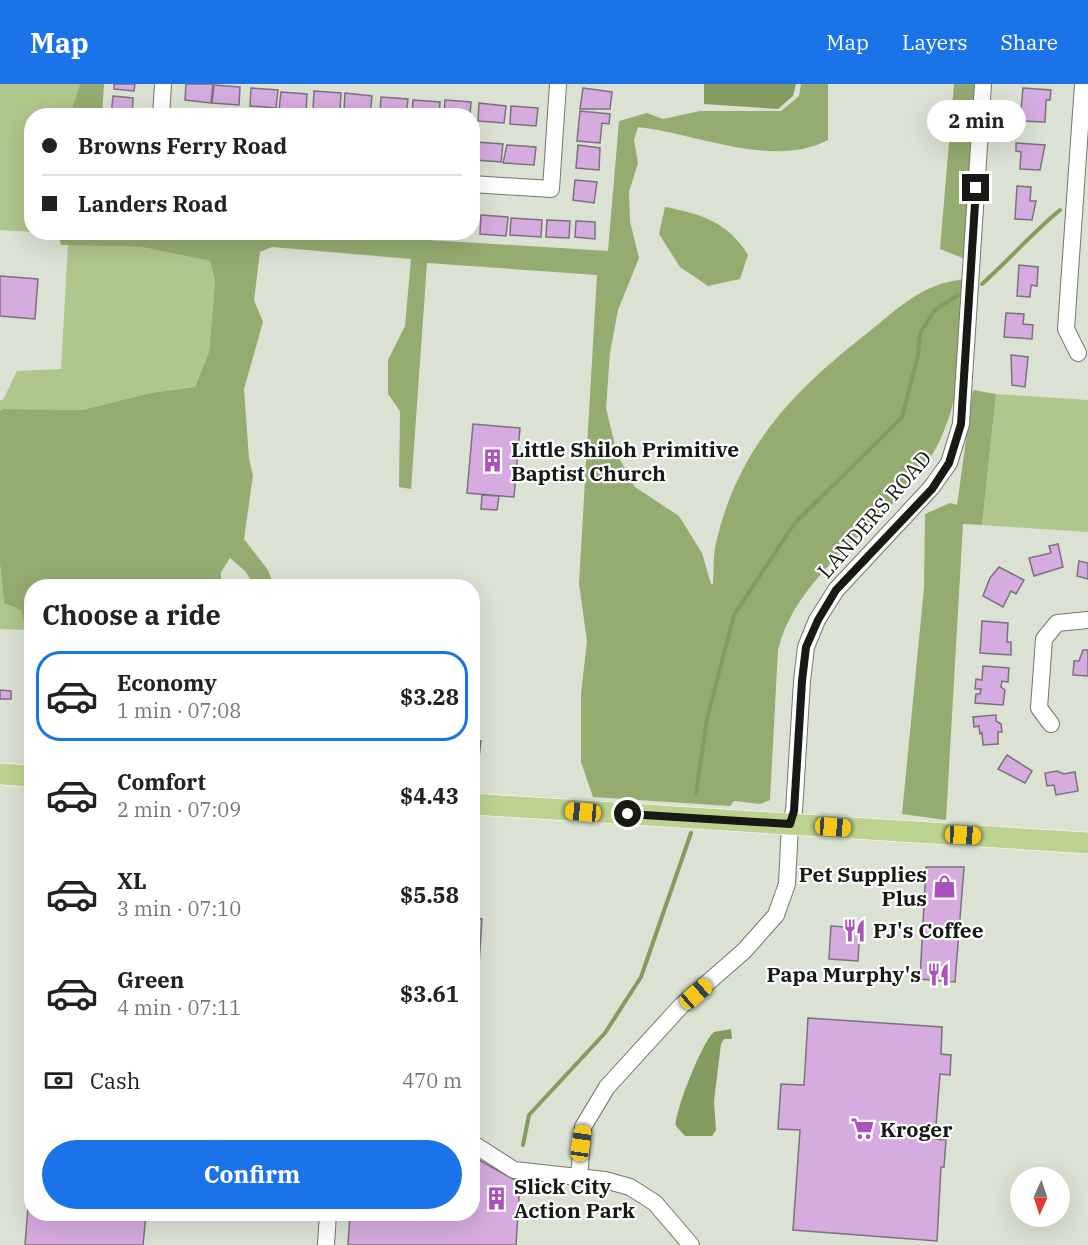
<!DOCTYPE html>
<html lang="en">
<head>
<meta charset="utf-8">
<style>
  body { margin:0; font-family:"IBM Plex Serif",serif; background:#f2f2f2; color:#222; height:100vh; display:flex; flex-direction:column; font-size:22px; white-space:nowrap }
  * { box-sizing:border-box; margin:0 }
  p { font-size:20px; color:#767676 }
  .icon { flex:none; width:33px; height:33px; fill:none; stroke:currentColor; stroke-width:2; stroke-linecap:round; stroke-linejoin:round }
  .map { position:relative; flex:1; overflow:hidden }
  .side { position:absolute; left:24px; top:495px; width:456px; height:642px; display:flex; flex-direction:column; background:#fff; border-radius:24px; box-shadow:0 6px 24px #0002 }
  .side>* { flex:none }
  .top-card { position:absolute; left:24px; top:24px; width:456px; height:132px; border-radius:24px; box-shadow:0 6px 24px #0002; display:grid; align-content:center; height:132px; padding:0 18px; background:#fff }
  .needle { width:39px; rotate:183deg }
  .buttons { position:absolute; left:1010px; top:1083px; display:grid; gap:12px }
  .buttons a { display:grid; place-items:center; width:60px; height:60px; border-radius:50%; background:#fff; box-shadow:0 6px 24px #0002; font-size:30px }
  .end { position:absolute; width:27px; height:27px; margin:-14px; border:8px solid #171915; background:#fff; box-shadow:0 0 0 3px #fff }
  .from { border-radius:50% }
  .bubble { position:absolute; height:42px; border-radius:21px; background:#fff; box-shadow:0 6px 24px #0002; font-size:20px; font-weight:700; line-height:42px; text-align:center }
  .car { position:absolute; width:18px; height:36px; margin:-18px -9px; border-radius:8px; box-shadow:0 0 4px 2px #0007; background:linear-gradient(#f5c518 24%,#345 0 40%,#f5c518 0 76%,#345 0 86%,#f5c518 0) }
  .top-card b { display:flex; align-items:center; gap:21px; height:57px; font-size:22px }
  .top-card b+b { border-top:2px solid #e0e0e0 }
  .top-card i { width:15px; height:15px; background:#222 }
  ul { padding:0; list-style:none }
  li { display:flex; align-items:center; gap:18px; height:90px; margin:0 12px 9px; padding:0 6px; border:3px solid transparent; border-radius:24px }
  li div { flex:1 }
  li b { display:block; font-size:22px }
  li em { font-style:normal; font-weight:700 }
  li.active { border-color:#1a73e8 }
  li>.icon { width:54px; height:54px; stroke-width:1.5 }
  h2 { padding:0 18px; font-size:27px; line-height:72px }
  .pay { display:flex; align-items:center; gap:15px; height:66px; padding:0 18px; font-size:22px }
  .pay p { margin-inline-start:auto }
  .cta { display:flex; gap:12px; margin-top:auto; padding:12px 18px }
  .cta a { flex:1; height:69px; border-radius:36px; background:#1a73e8; color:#fff; font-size:24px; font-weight:700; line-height:69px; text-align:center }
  header { display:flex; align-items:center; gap:36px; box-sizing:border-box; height:84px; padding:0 30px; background:#1a73e8; color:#fff }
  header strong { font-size:28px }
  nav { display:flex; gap:33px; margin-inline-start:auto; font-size:21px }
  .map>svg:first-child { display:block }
  .green { fill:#afc68c }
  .forest { fill:#94ac70 }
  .water { fill:#859c61 }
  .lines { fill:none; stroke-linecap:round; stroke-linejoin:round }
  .stream { stroke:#859c61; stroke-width:4 }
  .building { fill:#d6abdf; stroke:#7b727d; stroke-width:1.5 }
  .minor-casing { stroke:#72786b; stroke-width:18 }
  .major-casing { stroke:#fff; stroke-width:22 }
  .minor { stroke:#fff; stroke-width:16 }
  .major { stroke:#bcd390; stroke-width:21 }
  .route { stroke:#171915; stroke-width:8 }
  .labels { text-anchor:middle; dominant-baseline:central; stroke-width:4.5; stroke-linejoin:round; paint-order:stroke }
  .poi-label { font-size:21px; font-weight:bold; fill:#171915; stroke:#fff; text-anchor:start }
  .street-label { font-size:21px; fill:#171915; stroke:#fff }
</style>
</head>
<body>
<header>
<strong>Map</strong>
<nav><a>Map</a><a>Layers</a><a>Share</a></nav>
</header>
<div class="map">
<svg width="1088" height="1161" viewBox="0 0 1088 1161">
  <rect width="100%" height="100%" fill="#dbe1d3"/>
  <g class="green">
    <path d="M0 0H80L70 31 32 32 31 148 0 146Z"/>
    <path d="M68 161 142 163 210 177 215 197 209 268 195 303 150 309 82 326 3 325 0 327V316H3L17 287 61 285Z"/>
    <path d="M996 310 1088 316V448L982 441Z"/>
    <path d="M0 480 4 519 21 525 27 546 0 545Z"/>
  </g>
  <g class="forest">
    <path d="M80 0H104L102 31H70Z"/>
    <path d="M801 0H828V56C773 85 695 49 638 43L634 56 638 79 629 108 630 137 639 174 618 226 610 269 606 324 617 370 635 403 679 432 702 469 711 500H713C714 487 713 473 716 459 738 363 795 305 870 247 901 222 922 200 964 195 961 252 965 303 940 356 902 436 800 477 778 566L770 716 760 720 734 717 730 722 593 713 581 678V610L587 557 579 500 597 191 427 179 411 405 399 403 400 327 388 310V276L405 242 411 175 272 163 260 168 254 216 263 238 244 305 249 375 253 391 244 455 268 486 274 502H255L245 487 230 474 221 488V502H32L31 562 21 526 4 519 0 480V327L3 325 82 326 150 309 195 303 209 268 215 197 210 177 142 163 61 161 58 149H315L608 167 619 37 647 29 663 35 700 27H781L799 12Z"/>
    <path d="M954 0H977L965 175 940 165Z"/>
    <path d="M665 123C701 130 728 138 748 171L740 195 708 202 680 183 659 150Z"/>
    <path d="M973 306 996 310 982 441 963 440 946 736 902 730 924 504 925 430 950 419 957 421Z"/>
  </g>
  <g class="water">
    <path d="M704 0H796L793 12 778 25 704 20Z"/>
    <path d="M731 945 732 955H724L721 960 714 1017 716 1046 712 1052H685L676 1042C674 1029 703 956 714 948Z"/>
  </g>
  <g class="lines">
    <g class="stream">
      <path d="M982 200C1009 176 1032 149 1060 126"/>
      <path d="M696 709 707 635 734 531 794 440 902 333 918 271 920 249 935 226 958 211"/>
      <path d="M523 1061 529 1031 605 949 641 893 691 749"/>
    </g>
  </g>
  <g class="building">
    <path d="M114 0H135L134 7 114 5Z"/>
    <path d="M186 0H213L211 19 185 16Z"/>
    <path d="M214 1 240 3 239 21 212 19Z"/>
    <path d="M251 4 278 6 276 24 250 22Z"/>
    <path d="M583 4 612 8 610 25H580Z"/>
    <path d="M1023 4 1051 6 1050 16H1046L1045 38 1020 37Z"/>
    <path d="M314 7 341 9 340 27 313 25Z"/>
    <path d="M281 8 307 10 306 28 279 26Z"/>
    <path d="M345 9 372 12 370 30 344 27Z"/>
    <path d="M113 12 133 14 132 32H111Z"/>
    <path d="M381 13 408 15 406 32 380 30Z"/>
    <path d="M413 16 440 18 439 32H412Z"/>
    <path d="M445 16 471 18 470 32H444Z"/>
    <path d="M479 19 506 22 504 39 478 37Z"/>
    <path d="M511 22 538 24 536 42 510 40Z"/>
    <path d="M580 27 610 30 609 40 602 39 600 59 577 57Z"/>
    <path d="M476 58 503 60 501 78 475 76Z"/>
    <path d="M1016 59 1045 61 1040 86 1020 85 1021 68 1016 67Z"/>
    <path d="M507 61 536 63 534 81 503 79Z"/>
    <path d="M578 61 600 64 599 86 576 84Z"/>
    <path d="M575 96 597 98 594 119 573 116Z"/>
    <path d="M1017 102 1031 103 1030 117H1036L1032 136 1015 135Z"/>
    <path d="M481 131 508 133 506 152 480 150Z"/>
    <path d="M511 134 542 136 541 153 510 151Z"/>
    <path d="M547 136 570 137 569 154 546 153Z"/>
    <path d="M576 137 595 138V155L575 153Z"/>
    <path d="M1019 181 1038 183 1037 202 1031 201 1030 213 1017 212Z"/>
    <path d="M0 192 38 195 35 235 0 232Z"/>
    <path d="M1006 229 1024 230 1023 240 1033 241 1032 255 1004 253Z"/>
    <path d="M1011 271 1028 273 1025 303 1012 301Z"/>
    <path d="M473 340 520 344 514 413 467 409Z"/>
    <path d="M482 411 499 412 497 426 481 425Z"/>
    <path d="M1058 460 1063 483 1034 492 1029 474 1051 469 1049 462Z"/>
    <path d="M1079 477 1088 479V495L1077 492Z"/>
    <path d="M999 483 1024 496 1016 510 1011 507 1003 523 983 512 990 494Z"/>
    <path d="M982 537 1008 539 1007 558H1011V571L980 569Z"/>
    <path d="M1083 566H1088V592L1073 591 1074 577H1079Z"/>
    <path d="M983 582 1009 584 1008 598 1002 597 1001 603 1005 606 1003 621 975 619 976 610H980L981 605H975L976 595 982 596Z"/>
    <path d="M0 606 11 607V615H0Z"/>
    <path d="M996 631V637L1001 640 1002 648H998V660L983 661 982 649 980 650 979 642 974 643 973 633Z"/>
    <path d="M474 656 481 657 478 682 472 681Z"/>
    <path d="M1007 671 1032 687 1025 699 998 685Z"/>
    <path d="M1057 687 1064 690 1075 688 1078 707 1056 711 1054 701 1047 702 1045 689Z"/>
    <path d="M926 783H964L955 898 920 895Z"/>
    <path d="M472 834 482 835 479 880H472Z"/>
    <path d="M831 842 860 844 858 877 829 875Z"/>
    <path d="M808 934 942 943 941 970 951 971 950 991 940 990 935 1055 946 1056 944 1083H941L937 1157 793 1146 800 1046 778 1045 781 1000 804 1001Z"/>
    <path d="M472 1072 520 1099 516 1161H348L350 1130H472Z"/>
    <path d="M29 1110 32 1130H146L143 1161H25Z"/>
  </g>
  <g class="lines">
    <defs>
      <g id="minor">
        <path d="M161 32 163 0"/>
        <path d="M472 100 551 105 558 0"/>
        <path d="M1078 269 1066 245 1083 0"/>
        <path d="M1051 640 1039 624 1044 555 1057 539 1088 536"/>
        <path d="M472 1059 514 1086 605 1096 630 1103 655 1119 691 1161"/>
        <path d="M579 1094 583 1043 607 1003 681 922 744 867 776 831 787 800 790 740 794 727 802 597 806 563 817 536 836 506 931 404 949 379 961 340 983 0"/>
        <path d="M326 1161 328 1130"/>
      </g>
      <g id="major">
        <path d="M0 690 32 692"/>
        <path d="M472 720 1088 759"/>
      </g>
    </defs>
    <use href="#minor" class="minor-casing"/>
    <use href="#major" class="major-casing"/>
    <use href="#minor" class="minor"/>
    <use href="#major" class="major"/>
  </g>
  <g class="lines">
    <path class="route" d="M628 730 790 740 794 727 802 597 806 563 818 536 836 506 932 405 949 379 961 340 976 104"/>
  </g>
  <defs>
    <symbol id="building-bare" viewBox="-9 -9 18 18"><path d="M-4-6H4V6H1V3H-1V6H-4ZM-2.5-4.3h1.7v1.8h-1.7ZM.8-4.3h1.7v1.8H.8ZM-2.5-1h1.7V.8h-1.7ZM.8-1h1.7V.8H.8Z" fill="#ab52be" stroke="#fff" stroke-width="2.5" paint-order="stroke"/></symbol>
    <symbol id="shop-bare" viewBox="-9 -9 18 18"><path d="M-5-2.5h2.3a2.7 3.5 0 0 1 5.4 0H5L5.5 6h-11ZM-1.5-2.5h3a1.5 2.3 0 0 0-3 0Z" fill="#ab52be" stroke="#fff" stroke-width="2.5" paint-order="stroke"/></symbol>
    <symbol id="restaurant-bare" viewBox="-9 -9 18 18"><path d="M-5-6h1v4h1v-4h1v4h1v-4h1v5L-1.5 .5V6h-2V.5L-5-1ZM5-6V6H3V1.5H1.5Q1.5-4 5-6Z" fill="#ab52be" stroke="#fff" stroke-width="2.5" paint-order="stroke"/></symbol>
    <symbol id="supermarket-bare" viewBox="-9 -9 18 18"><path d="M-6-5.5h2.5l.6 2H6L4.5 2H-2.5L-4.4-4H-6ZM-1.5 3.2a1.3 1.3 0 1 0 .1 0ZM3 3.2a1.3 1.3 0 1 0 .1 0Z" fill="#ab52be" stroke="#fff" stroke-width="2.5" paint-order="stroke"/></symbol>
  </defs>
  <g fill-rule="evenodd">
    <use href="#building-bare" x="476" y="360" width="33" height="33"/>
    <use href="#shop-bare" x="928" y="786" width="33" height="33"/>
    <use href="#restaurant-bare" x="838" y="830" width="33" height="33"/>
    <use href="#restaurant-bare" x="922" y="874" width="33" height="33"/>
    <use href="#supermarket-bare" x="846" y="1028" width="33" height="33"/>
    <use href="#building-bare" x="480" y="1098" width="33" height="33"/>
  </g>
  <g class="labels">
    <g class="poi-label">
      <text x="511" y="365">Little Shiloh Primitive<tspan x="511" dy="24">Baptist Church</tspan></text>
      <text x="927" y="790" text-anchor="end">Pet Supplies<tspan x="927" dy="24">Plus</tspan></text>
      <text x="873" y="846">PJ's Coffee</text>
      <text x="921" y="890" text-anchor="end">Papa Murphy's</text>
      <text x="880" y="1045">Kroger</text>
      <text x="514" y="1102">Slick City<tspan x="514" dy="24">Action Park</tspan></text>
    </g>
    <g class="street-label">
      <text transform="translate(874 430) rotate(-49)">LANDERS ROAD</text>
    </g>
  </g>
</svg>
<div class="buttons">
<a><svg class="needle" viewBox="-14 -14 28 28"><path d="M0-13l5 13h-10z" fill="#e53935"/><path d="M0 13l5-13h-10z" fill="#767676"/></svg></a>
</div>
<i class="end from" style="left:628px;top:730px"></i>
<i class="end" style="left:976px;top:104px"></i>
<div class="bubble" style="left:927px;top:16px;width:99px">2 min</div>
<i class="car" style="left:583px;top:728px;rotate:275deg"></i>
<i class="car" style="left:833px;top:743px;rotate:94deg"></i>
<i class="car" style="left:963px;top:751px;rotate:93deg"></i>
<i class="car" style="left:696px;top:910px;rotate:49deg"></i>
<i class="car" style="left:581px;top:1059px;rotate:8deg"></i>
<div class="top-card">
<b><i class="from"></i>Browns Ferry Road</b>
<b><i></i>Landers Road</b>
</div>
<section class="side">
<h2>Choose a ride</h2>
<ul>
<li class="active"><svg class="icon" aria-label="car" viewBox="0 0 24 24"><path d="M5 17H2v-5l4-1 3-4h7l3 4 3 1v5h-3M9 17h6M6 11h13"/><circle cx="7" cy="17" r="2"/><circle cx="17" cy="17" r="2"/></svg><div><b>Economy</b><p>1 min · 07:08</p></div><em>$3.28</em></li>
<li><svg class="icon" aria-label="car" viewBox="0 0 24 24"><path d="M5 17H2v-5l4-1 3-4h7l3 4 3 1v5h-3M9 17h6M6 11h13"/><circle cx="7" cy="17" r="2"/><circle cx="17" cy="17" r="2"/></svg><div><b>Comfort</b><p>2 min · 07:09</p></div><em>$4.43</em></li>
<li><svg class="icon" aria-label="car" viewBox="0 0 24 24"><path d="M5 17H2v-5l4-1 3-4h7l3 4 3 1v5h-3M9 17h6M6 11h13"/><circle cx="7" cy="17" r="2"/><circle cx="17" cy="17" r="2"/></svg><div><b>XL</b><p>3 min · 07:10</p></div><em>$5.58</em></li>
<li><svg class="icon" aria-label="car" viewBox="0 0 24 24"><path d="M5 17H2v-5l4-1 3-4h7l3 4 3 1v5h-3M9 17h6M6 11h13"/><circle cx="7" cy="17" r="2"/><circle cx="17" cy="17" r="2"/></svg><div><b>Green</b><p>4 min · 07:11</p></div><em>$3.61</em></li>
</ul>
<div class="pay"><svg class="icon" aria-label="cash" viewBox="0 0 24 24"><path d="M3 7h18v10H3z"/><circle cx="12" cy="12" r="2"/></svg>Cash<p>470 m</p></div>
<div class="cta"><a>Confirm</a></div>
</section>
</div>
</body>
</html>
